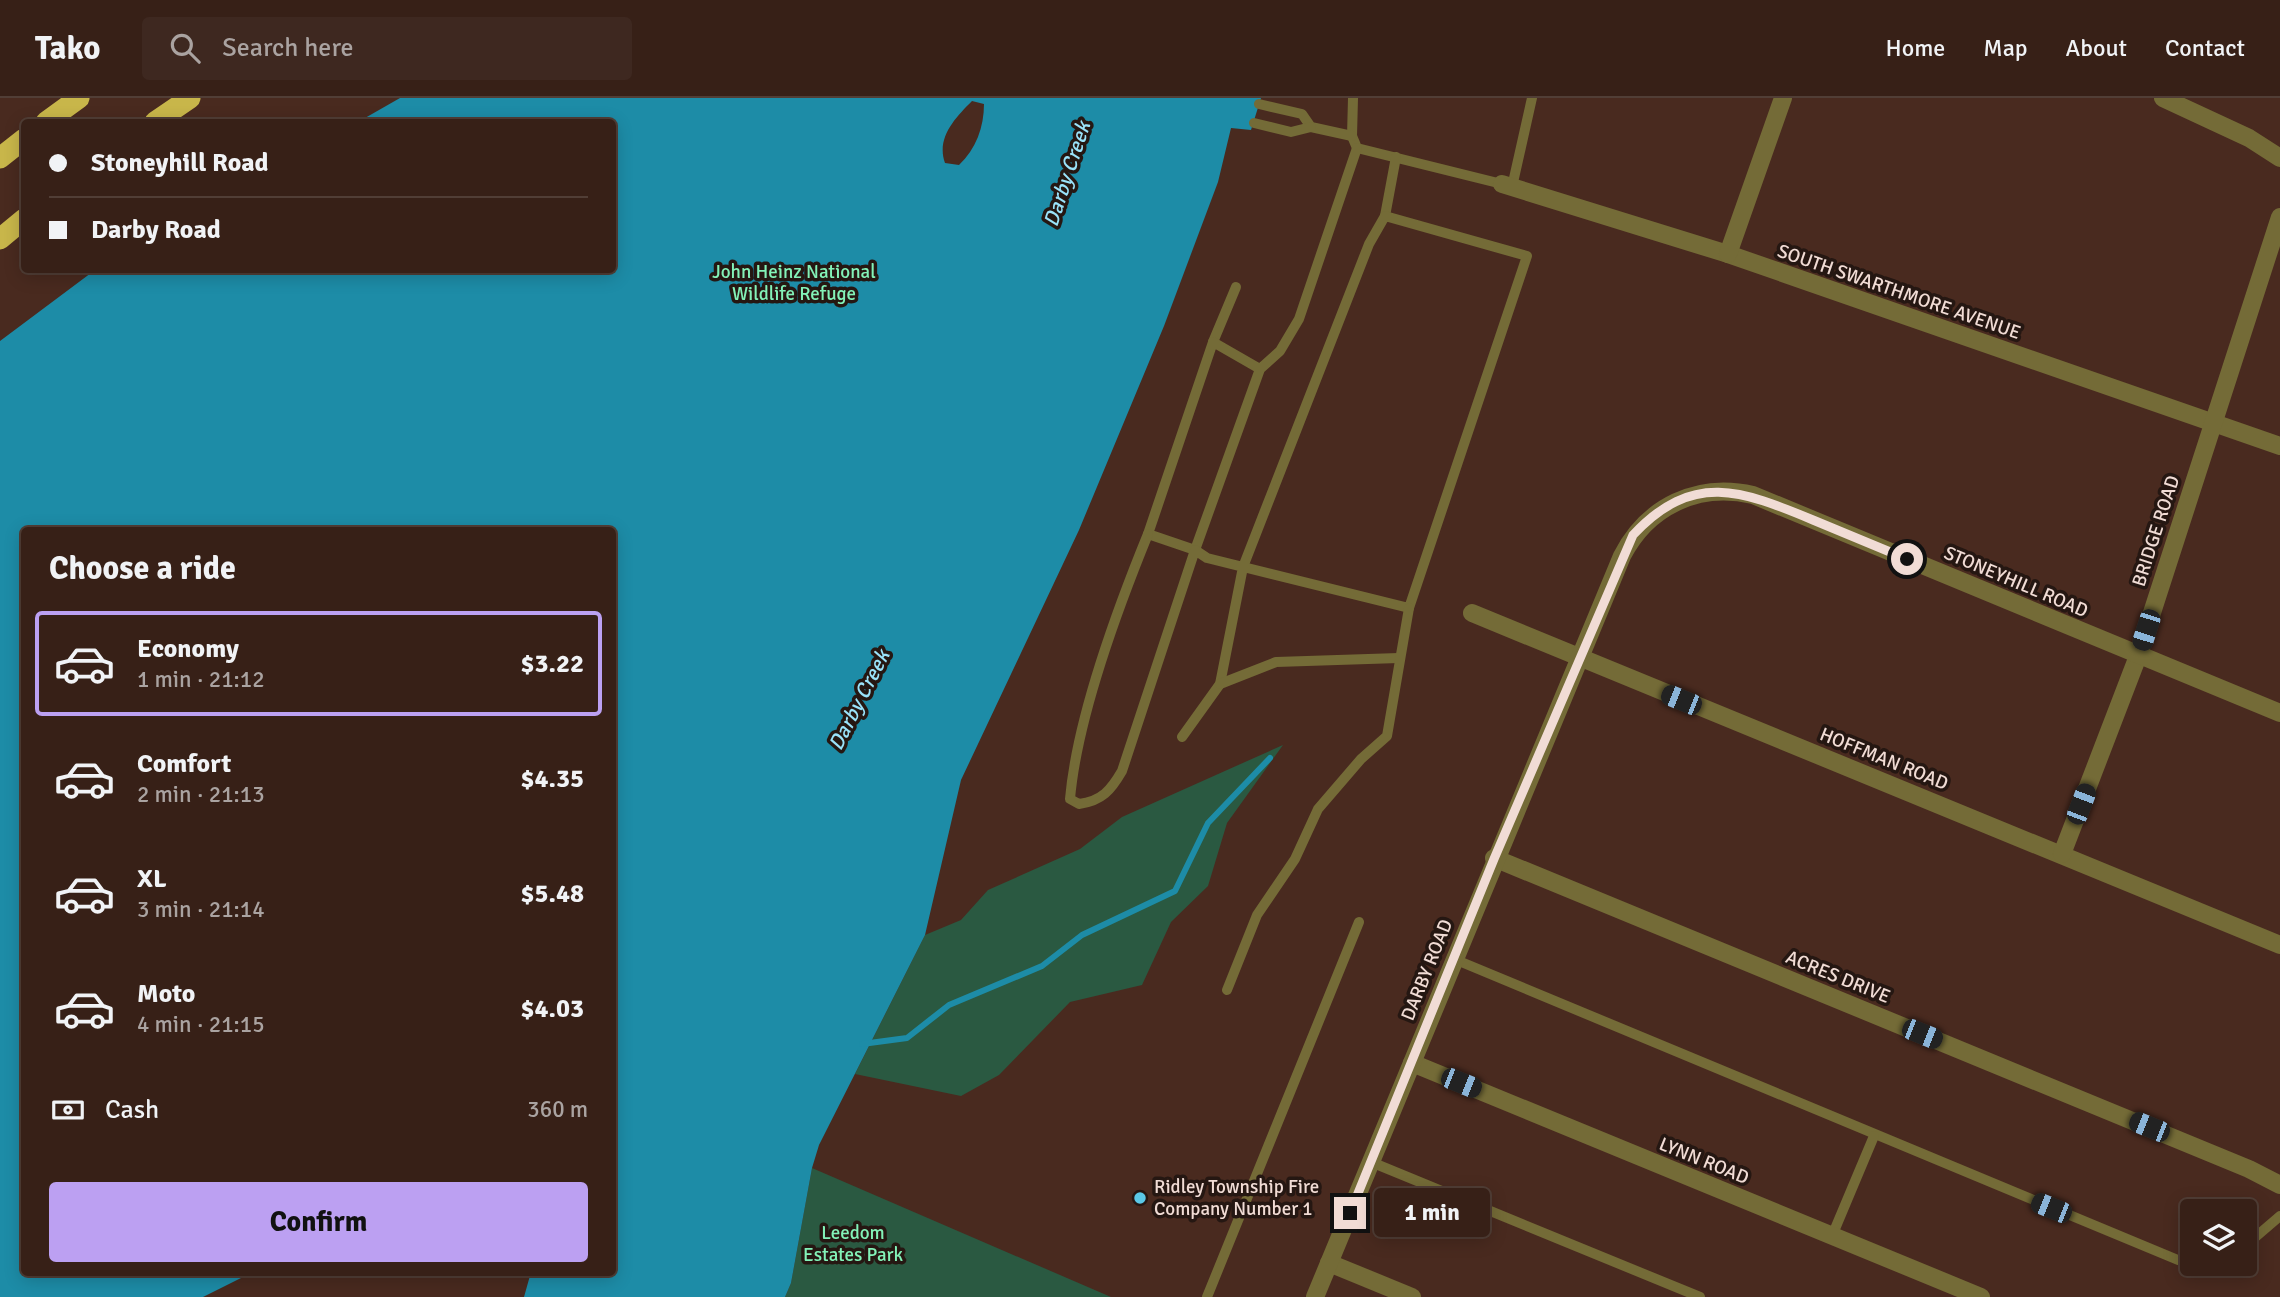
<!DOCTYPE html>
<html lang="en">
<head>
<meta charset="utf-8">
<style>
  body { margin:0; font-family:Signika,sans-serif; background:#3e2820; color:#f1f3f6; height:100vh; display:flex; flex-direction:column; font-size:26px; white-space:nowrap }
  * { box-sizing:border-box; margin:0 }
  p { font-size:23px; color:#aaa3a1 }
  .icon { flex:none; width:38px; height:38px; fill:none; stroke:currentColor; stroke-width:2; stroke-linecap:round; stroke-linejoin:round }
  .map { position:relative; flex:1; overflow:hidden }
  .panel { position:absolute; left:21px; top:429px; width:595px; height:749px; display:flex; flex-direction:column; background:#372017; border-radius:7px; box-shadow:0 4px 18px #0003,0 0 0 2px #513e36 }
  .panel>* { flex:none }
  .hud { position:absolute; left:21px; top:21px; width:595px; height:154px; border-radius:7px; box-shadow:0 4px 18px #0003,0 0 0 2px #513e36; display:grid; align-content:center; height:154px; padding:0 28px; background:#372017 }
  .buttons { position:absolute; left:2180px; top:1101px; display:grid; gap:14px }
  .buttons a { display:grid; place-items:center; width:77px; height:77px; border-radius:7px; background:#372017; box-shadow:0 4px 18px #0003,0 0 0 2px #513e36; font-size:35px }
  .end { position:absolute; width:32px; height:32px; margin:-16px; border:9px solid #f1dcd5; background:#111; box-shadow:0 0 0 4px #111 }
  .from { border-radius:50% }
  .bubble { position:absolute; height:49px; border-radius:7px; background:#372017; box-shadow:0 4px 18px #0003,0 0 0 2px #513e36; font-size:23px; font-weight:700; line-height:49px; text-align:center }
  .car { position:absolute; width:21px; height:42px; margin:-21px -10px; border-radius:9px; box-shadow:0 0 5px 2px #0007; background:linear-gradient(#222 24%,#8ab4d8 0 40%,#222 0 76%,#8ab4d8 0 86%,#222 0) }
  .hud b { display:flex; align-items:center; gap:24px; height:66px; font-size:26px }
  .hud b+b { border-top:2px solid #513e36 }
  .hud i { width:18px; height:18px; background:#f1f3f6 }
  ul { padding:0; list-style:none }
  li { display:flex; align-items:center; gap:21px; height:105px; margin:0 14px 10px; padding:0 14px; border:4px solid transparent; border-radius:7px }
  li div { flex:1 }
  li b { display:block; font-size:26px }
  li em { font-style:normal; font-weight:700 }
  li.selected { border-color:#bca0f2 }
  li>.icon { width:63px; height:63px; stroke-width:1.5 }
  h2 { padding:0 28px; font-size:32px; line-height:84px }
  .pay { display:flex; align-items:center; gap:18px; height:77px; padding:0 28px; font-size:26px }
  .pay p { margin-inline-start:auto }
  .action { display:flex; gap:14px; margin-top:auto; padding:14px 28px }
  .action a { flex:1; height:80px; border-radius:7px; background:#bca0f2; color:#111; font-size:28px; font-weight:700; line-height:80px; text-align:center }
  header { display:flex; align-items:center; gap:42px; box-sizing:border-box; height:98px; padding:0 35px; background:#372017; border-bottom:2px solid #513e36 }
  header strong { font-size:33px }
  nav { display:flex; gap:38px; margin-inline-start:auto; font-size:24px }
  .search { width:490px; height:63px; background:#3e2820; display:flex; align-items:center; gap:18px; box-sizing:border-box; padding:0 24px; border-radius:7px; color:#aaa3a1; font-size:26px }
  .map>svg:first-child { display:block }
  .green { fill:#2a5941 }
  .water { fill:#1d8ca7; fill-rule:evenodd }
  .lines { fill:none; stroke-linecap:round; stroke-linejoin:round }
  .stream { stroke:#1d8ca7; stroke-width:6 }
  .lane { stroke:#746b37; stroke-width:10 }
  .street { stroke:#746b37; stroke-width:18 }
  .highway { stroke:#c8b64a; stroke-width:21 }
  .route { stroke:#f1dcd5; stroke-width:9 }
  .poi-dot { fill:#5bc8e7; stroke:#251712; stroke-width:2.5 }
  .labels { text-anchor:middle; dominant-baseline:central; stroke-width:7; stroke-linejoin:round; paint-order:stroke }
  .park-label { font-size:19px; fill:#83f2b8; stroke:#251712 }
  .street-label { font-size:19px; fill:#f1dcd5; stroke:#251712 }
  .poi-label { font-size:19px; fill:#f1dcd5; stroke:#251712; text-anchor:start }
  .water-label { font-size:21px; font-style:italic; fill:#9ae3fa; stroke:#251712 }
</style>
</head>
<body>
<header>
<strong>Tako</strong>
<div class="search"><svg class="icon" aria-label="search" viewBox="0 0 24 24"><circle cx="10" cy="10" r="6"/><path d="M15 15l6 6"/></svg>Search here</div>
<nav><a>Home</a><a>Map</a><a>About</a><a>Contact</a></nav>
</header>
<div class="map">
<svg width="2280" height="1199" viewBox="0 0 2280 1199">
  <rect width="100%" height="100%" fill="#492a1f"/>
  <g class="green">
    <path d="M1283 647 1227 725 1208 788 1171 824 1142 887 1070 904 999 977 961 998 855 976 925 837 961 822 988 792 1080 751 1122 719Z"/>
    <path d="M812 1070 1111 1199H785L791 1185Z"/>
  </g>
  <path class="water" d="M400 0H1261L1251 32 1231 30 1218 84 1164 228 1079 432 961 682 925 837 819 1047 812 1070 791 1185 785 1199H524L531 1174H612V432H24V1174H253L203 1199H0V243L95 172H612V24H358ZM972 3 984 6C984 29 976 51 959 67L945 65C936 40 955 20 972 3Z"/>
  <g class="lines">
    <g class="stream">
      <path d="M207 22V24"/>
      <path d="M862 946 907 940 949 907 1042 868 1082 837 1175 793 1208 725 1270 660"/>
    </g>
    <g class="lane">
      <path d="M1353 0 1352 38 1357 50 1502 86"/>
      <path d="M1259 6 1302 16 1311 29 1352 38"/>
      <path d="M1254 25 1291 34 1311 29"/>
      <path d="M1512 89 1532 0"/>
      <path d="M1385 118 1396 59"/>
      <path d="M1213 244 1236 189"/>
      <path d="M1260 271 1213 244 1148 436 1195 452 1260 271 1280 253 1299 221 1357 50"/>
      <path d="M1148 436C1117 512 1077 620 1070 701L1079 706C1102 703 1111 692 1122 673L1195 452 1207 460 1409 510 1527 158 1385 118 1369 146 1243 469 1220 586 1182 639"/>
      <path d="M1220 586 1276 564 1399 560"/>
      <path d="M1454 861 2178 1162 2207 1170 2222 1166"/>
      <path d="M1227 892 1257 817 1295 761 1318 711 1361 661 1387 638 1409 510"/>
      <path d="M1371 1064 1700 1199"/>
      <path d="M1832 1138 1874 1038"/>
      <path d="M2245 1148 2280 1118"/>
      <path d="M1207 1199 1359 824"/>
    </g>
    <g class="street">
      <path d="M2163 0 2249 40 2280 60"/>
      <path d="M1502 86 1728 156 2280 348"/>
      <path d="M1728 156 1783 0"/>
      <path d="M1472 515 2280 847"/>
      <path d="M2062 756 2138 558 2280 119"/>
      <path d="M1494 760 2249 1071 2280 1087"/>
      <path d="M1412 965 1981 1199"/>
      <path d="M1329 1165 1412 1199"/>
      <path d="M1315 1199 1622 458C1647 409 1697 384 1753 397L2280 615"/>
    </g>
    <g class="highway">
      <path d="M46 24 79 0"/>
      <path d="M155 24 190 0"/>
      <path d="M0 60 24 41"/>
      <path d="M0 141 24 121"/>
    </g>
  </g>
  <g class="lines">
    <path class="route" d="M1350 1115 1494 761 1633 437C1693 373 1741 392 1813 422 1844 435 1875 448 1907 461"/>
  </g>
  <circle class="poi-dot" cx="1140" cy="1100" r="7"/>
  <g class="labels">
    <g class="park-label">
      <text x="794" y="174">John Heinz National<tspan x="794" dy="22">Wildlife Refuge</tspan></text>
      <text x="853" y="1135">Leedom<tspan x="853" dy="22">Estates Park</tspan></text>
    </g>
    <g class="street-label">
      <text transform="translate(1899 194) rotate(19)">SOUTH SWARTHMORE AVENUE</text>
      <text transform="translate(2156 433) rotate(-72)">BRIDGE ROAD</text>
      <text transform="translate(2016 484) rotate(23)">STONEYHILL ROAD</text>
      <text transform="translate(1884 661) rotate(22)">HOFFMAN ROAD</text>
      <text transform="translate(1427 872) rotate(-68)">DARBY ROAD</text>
      <text transform="translate(1838 879) rotate(22)">ACRES DRIVE</text>
      <text transform="translate(1704 1063) rotate(22)">LYNN ROAD</text>
    </g>
    <g class="poi-label">
      <text x="1154" y="1089">Ridley Township Fire<tspan x="1154" dy="22">Company Number 1</tspan></text>
    </g>
    <g class="water-label">
      <text transform="translate(1067 76) rotate(-72)">Darby Creek</text>
      <text transform="translate(859 602) rotate(-63)">Darby Creek</text>
    </g>
  </g>
</svg>
<div class="buttons">
<a><svg class="icon" aria-label="layers" viewBox="0 0 24 24"><path d="M12 4l9 5-9 5-9-5zM3 14l9 5 9-5"/></svg></a>
</div>
<i class="end from" style="left:1907px;top:461px"></i>
<i class="end" style="left:1350px;top:1115px"></i>
<div class="bubble" style="left:1374px;top:1090px;width:116px">1 min</div>
<i class="car" style="left:2146px;top:532px;rotate:198deg"></i>
<i class="car" style="left:1681px;top:602px;rotate:292deg"></i>
<i class="car" style="left:2081px;top:706px;rotate:21deg"></i>
<i class="car" style="left:1922px;top:936px;rotate:112deg"></i>
<i class="car" style="left:1461px;top:985px;rotate:112deg"></i>
<i class="car" style="left:2149px;top:1029px;rotate:292deg"></i>
<i class="car" style="left:2051px;top:1110px;rotate:292deg"></i>
<div class="hud">
<b><i class="from"></i>Stoneyhill Road</b>
<b><i></i>Darby Road</b>
</div>
<section class="panel">
<h2>Choose a ride</h2>
<ul>
<li class="selected"><svg class="icon" aria-label="car" viewBox="0 0 24 24"><path d="M5 17H2v-5l4-1 3-4h7l3 4 3 1v5h-3M9 17h6M6 11h13"/><circle cx="7" cy="17" r="2"/><circle cx="17" cy="17" r="2"/></svg><div><b>Economy</b><p>1 min · 21:12</p></div><em>$3.22</em></li>
<li><svg class="icon" aria-label="car" viewBox="0 0 24 24"><path d="M5 17H2v-5l4-1 3-4h7l3 4 3 1v5h-3M9 17h6M6 11h13"/><circle cx="7" cy="17" r="2"/><circle cx="17" cy="17" r="2"/></svg><div><b>Comfort</b><p>2 min · 21:13</p></div><em>$4.35</em></li>
<li><svg class="icon" aria-label="car" viewBox="0 0 24 24"><path d="M5 17H2v-5l4-1 3-4h7l3 4 3 1v5h-3M9 17h6M6 11h13"/><circle cx="7" cy="17" r="2"/><circle cx="17" cy="17" r="2"/></svg><div><b>XL</b><p>3 min · 21:14</p></div><em>$5.48</em></li>
<li><svg class="icon" aria-label="car" viewBox="0 0 24 24"><path d="M5 17H2v-5l4-1 3-4h7l3 4 3 1v5h-3M9 17h6M6 11h13"/><circle cx="7" cy="17" r="2"/><circle cx="17" cy="17" r="2"/></svg><div><b>Moto</b><p>4 min · 21:15</p></div><em>$4.03</em></li>
</ul>
<div class="pay"><svg class="icon" aria-label="cash" viewBox="0 0 24 24"><path d="M3 7h18v10H3z"/><circle cx="12" cy="12" r="2"/></svg>Cash<p>360 m</p></div>
<div class="action"><a>Confirm</a></div>
</section>
</div>
</body>
</html>
